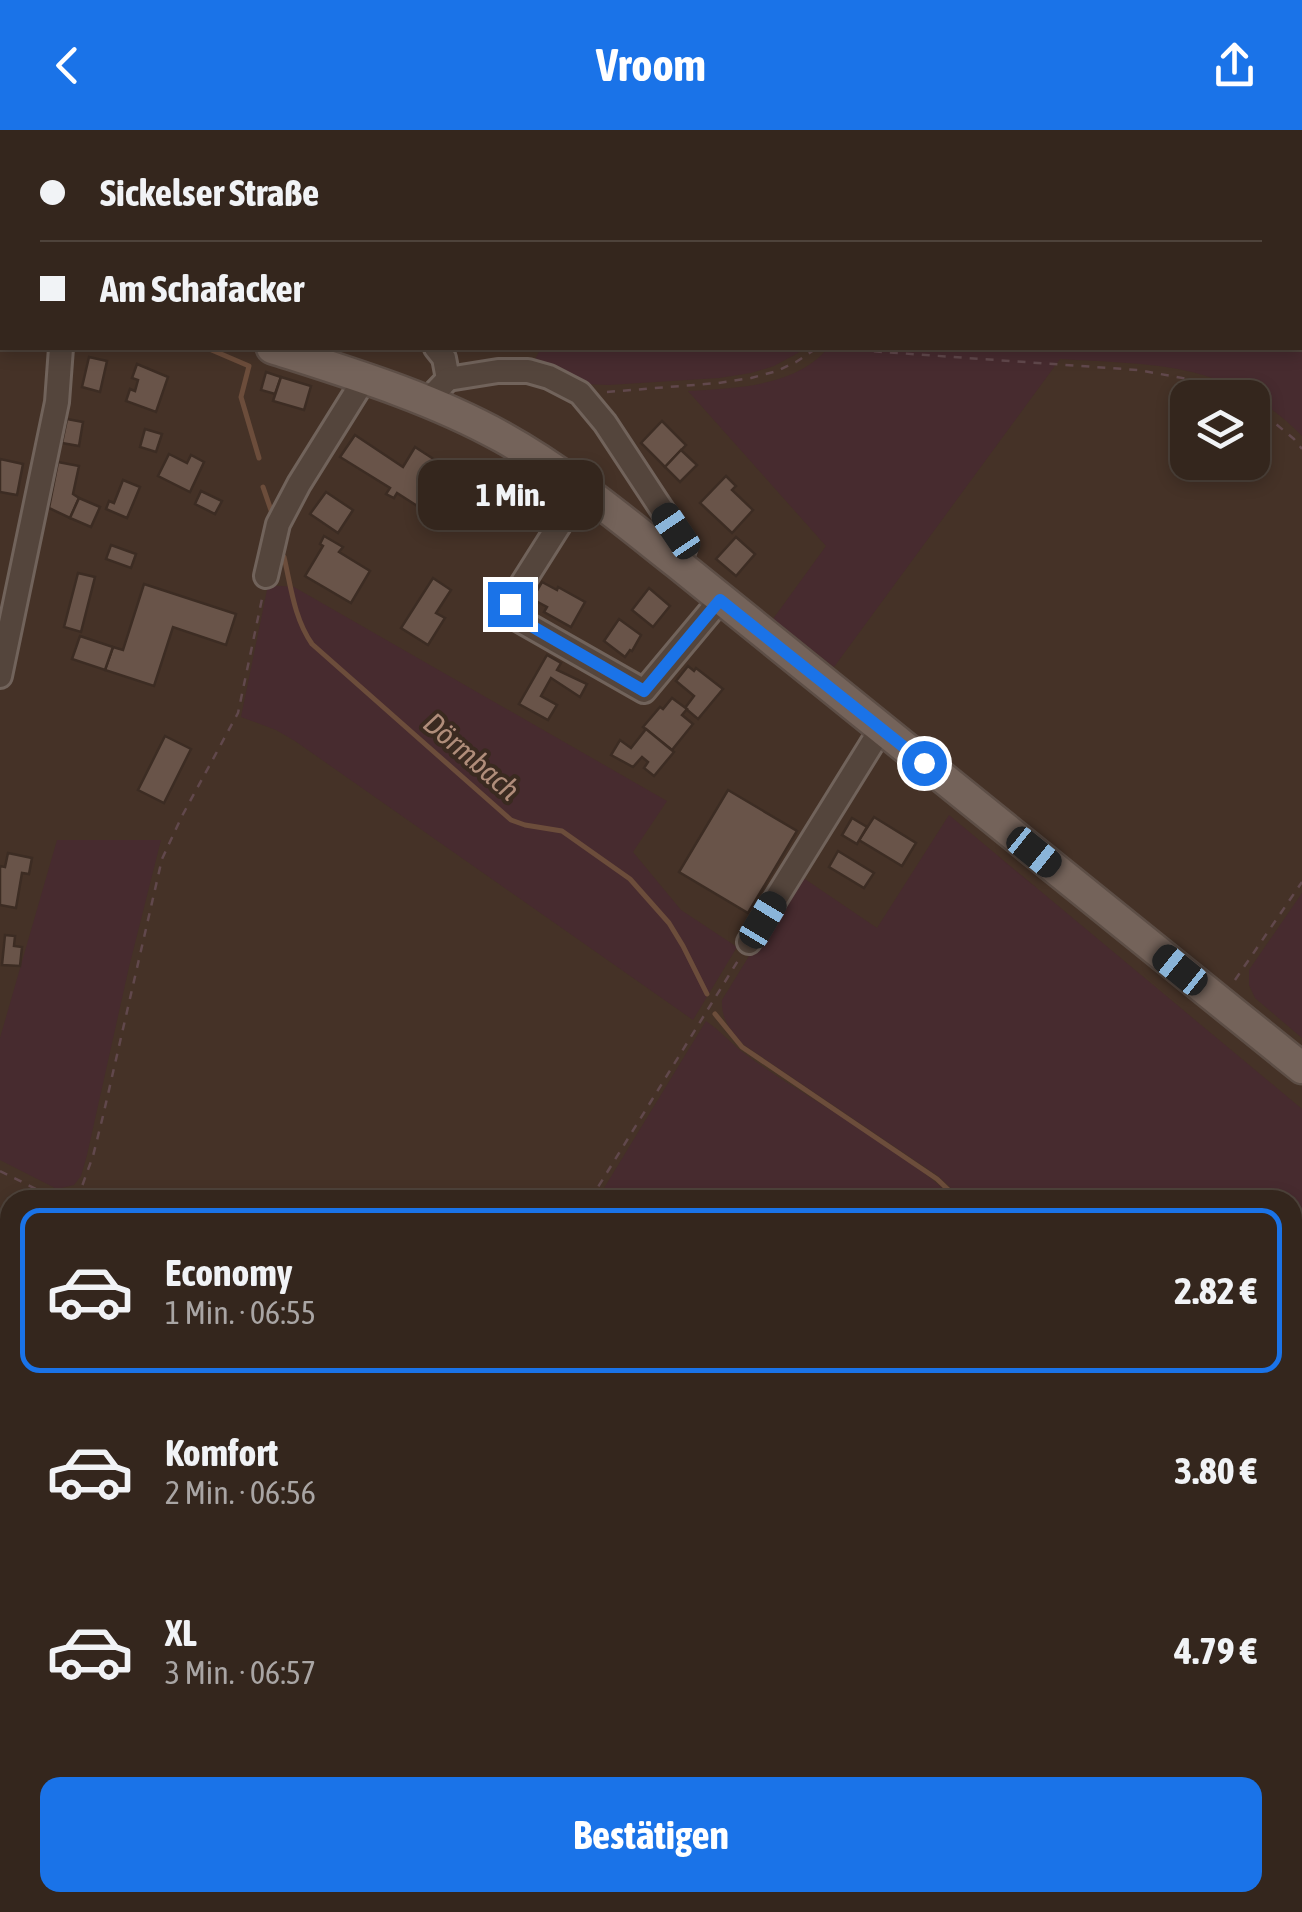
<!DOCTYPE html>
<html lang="de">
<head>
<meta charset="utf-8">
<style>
  body { margin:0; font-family:"Asap Condensed",sans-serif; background:#3c2e26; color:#f1f3f6; height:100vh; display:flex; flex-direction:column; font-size:38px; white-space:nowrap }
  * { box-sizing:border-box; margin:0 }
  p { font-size:32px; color:#a9a5a4 }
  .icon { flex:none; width:55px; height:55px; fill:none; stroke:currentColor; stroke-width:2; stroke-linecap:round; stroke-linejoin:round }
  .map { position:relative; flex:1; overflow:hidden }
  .sheet { position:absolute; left:0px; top:1060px; width:1302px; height:722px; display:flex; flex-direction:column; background:#34261d; border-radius:30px 30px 0 0; box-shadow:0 5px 15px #0003,0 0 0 2px #4e433b }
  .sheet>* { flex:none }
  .guide { position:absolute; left:0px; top:0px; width:1302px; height:220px; box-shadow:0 5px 15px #0003,0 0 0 2px #4e433b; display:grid; align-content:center; height:220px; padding:0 40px; background:#34261d }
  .controls { position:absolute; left:1170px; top:250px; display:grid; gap:20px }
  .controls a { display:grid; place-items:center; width:100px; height:100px; border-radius:20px; background:#34261d; box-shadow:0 5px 15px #0003,0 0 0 2px #4e433b; font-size:50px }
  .end { position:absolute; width:45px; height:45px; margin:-22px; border:12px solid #1a73e8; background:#fff; box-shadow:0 0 0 5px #fff }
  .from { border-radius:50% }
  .bubble { position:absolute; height:70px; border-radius:20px; background:#34261d; box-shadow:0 5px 15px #0003,0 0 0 2px #4e433b; font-size:32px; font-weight:700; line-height:70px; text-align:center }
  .car { position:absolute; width:30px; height:60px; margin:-30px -15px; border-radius:12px; box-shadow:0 0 8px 2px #0007; background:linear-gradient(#222 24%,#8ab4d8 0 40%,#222 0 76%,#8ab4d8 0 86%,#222 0) }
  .guide b { display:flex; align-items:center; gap:35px; height:95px; font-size:38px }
  .guide b+b { border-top:2px solid #4e433b }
  .guide i { width:25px; height:25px; background:#f1f3f6 }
  ul { padding:18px 0 0; list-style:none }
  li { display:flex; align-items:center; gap:30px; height:165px; margin:0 20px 15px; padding:0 20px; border:5px solid transparent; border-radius:20px }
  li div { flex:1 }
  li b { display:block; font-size:38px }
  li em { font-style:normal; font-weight:700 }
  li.current { border-color:#1a73e8 }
  li>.icon { width:90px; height:90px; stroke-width:1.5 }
  .action { display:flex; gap:20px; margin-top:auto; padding:20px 40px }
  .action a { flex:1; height:115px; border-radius:20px; background:#1a73e8; color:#fff; font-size:40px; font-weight:700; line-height:115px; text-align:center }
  header { display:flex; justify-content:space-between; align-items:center; height:130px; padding:0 40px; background:#1a73e8; color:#fff; font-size:45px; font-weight:700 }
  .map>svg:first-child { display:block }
  .green { fill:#472b2f }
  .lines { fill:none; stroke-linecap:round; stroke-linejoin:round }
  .stream { stroke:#6c4d3b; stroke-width:5 }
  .building { fill:#695449; stroke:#3c2c23; stroke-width:2.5 }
  .minor-casing { stroke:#71635b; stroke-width:28 }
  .major-casing { stroke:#5d4e46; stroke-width:35 }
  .path { stroke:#61484c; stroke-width:2.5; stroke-dasharray:8 8; stroke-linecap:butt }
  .minor { stroke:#54453c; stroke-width:22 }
  .major { stroke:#74635a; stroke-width:30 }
  .route { stroke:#1a73e8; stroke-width:12 }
  .labels { text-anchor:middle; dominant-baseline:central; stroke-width:8; stroke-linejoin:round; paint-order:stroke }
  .water-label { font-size:30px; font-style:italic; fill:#b08d7a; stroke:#3a2a20 }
</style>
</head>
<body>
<header><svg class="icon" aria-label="back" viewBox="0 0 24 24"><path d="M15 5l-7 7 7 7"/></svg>Vroom<svg class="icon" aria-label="share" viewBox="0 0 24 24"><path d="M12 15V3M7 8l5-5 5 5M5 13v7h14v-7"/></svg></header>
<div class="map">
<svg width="1302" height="1782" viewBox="0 0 1302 1782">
  <rect width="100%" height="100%" fill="#453227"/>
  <g class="green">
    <path d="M476 0H965L964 2H479Z"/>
    <path d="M1300 114 1302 115V306C1228 231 1158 235 1060 229L834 537 773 489 826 416 688 261C736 258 795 257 828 218H1300Z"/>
    <path d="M541 218H807L774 236 751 243 719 248 609 255 583 254 556 235 534 231Z"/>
    <path d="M268 455 294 457 667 671 633 722 681 780 737 817 693 890 295 611 276 600 241 587Z"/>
    <path d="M949 685 1302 979V1573L1292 1566V1070H964L938 1046 744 915C731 901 721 890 722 870L799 745 877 798Z"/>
    <path d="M57 710H161L129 837 87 1025 81 1046 74 1055 57 1059 0 1030V908Z"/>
    <path d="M1302 763V908L1255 868 1249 855V840Z"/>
    <path d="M706 891C719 900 729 911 741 921 810 973 893 1009 955 1070H601L598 1068Z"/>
  </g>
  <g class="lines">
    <g class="stream">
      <path d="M1152 0 1155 2"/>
      <path d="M210 2 211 0"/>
      <path d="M1300 103H1302"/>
      <path d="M207 218 249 236 241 267 259 328"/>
      <path d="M263 357 273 386"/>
      <path d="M284 427C291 457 294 488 312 514L511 690 525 695 562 701 630 749 669 793 683 816 707 864"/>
      <path d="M715 884 742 917 937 1049 959 1070"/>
      <path d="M1292 1570 1302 1577"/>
    </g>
  </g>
  <g class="building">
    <path d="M89 227 107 231 100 262 82 257Z"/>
    <path d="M137 234 168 247 156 282 126 271 130 259 135 261 138 250 132 248Z"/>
    <path d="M266 242 281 247 275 264 261 260Z"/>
    <path d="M281 247 311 256 304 280 273 271Z"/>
    <path d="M67 289 83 292 79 316 62 313Z"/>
    <path d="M662 291 686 315 665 337 641 313Z"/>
    <path d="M145 299 162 304 156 322 140 317Z"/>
    <path d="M355 305 403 337 415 317 466 350 439 390 397 363 394 368 386 364 390 358 340 327Z"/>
    <path d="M681 320 697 335 680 352 665 337Z"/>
    <path d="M169 324 187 333 191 325 204 332 190 362 158 346Z"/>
    <path d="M0 329 23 334 17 365 0 362Z"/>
    <path d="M58 332 79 336 73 364 79 368 70 388 49 378Z"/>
    <path d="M726 346 736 356 732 360 753 380 732 403 700 373Z"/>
    <path d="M123 350 140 357 127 388 106 379 109 371 114 373Z"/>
    <path d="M201 361 222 371 215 384 195 374Z"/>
    <path d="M326 362 353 380 338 403 310 384Z"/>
    <path d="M79 368 100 377 91 397 70 388Z"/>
    <path d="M324 406 343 417 339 422 370 441 351 473 305 446 323 416 320 414Z"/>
    <path d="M736 407 755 424 736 446 716 429Z"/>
    <path d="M111 415 136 424 131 438 106 429Z"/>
    <path d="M78 443 95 447 81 502 64 497Z"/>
    <path d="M433 448 451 460 436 483 445 488 428 515 401 498Z"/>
    <path d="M542 452 557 460 558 457 585 472 571 497 544 482 547 477 532 469Z"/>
    <path d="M144 454 236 484 226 515 173 497 154 556 105 540 113 517 123 520Z"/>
    <path d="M649 458 670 476 653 497 632 480Z"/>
    <path d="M619 489 641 505 632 521 630 520 625 527 604 511Z"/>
    <path d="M80 506 113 517 105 540 72 529Z"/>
    <path d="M547 525 561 533 557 540 587 554 580 567 551 548 541 566 557 575 548 590 519 574Z"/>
    <path d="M688 536 694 541 696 538 723 559 698 589 685 578 694 566 676 551Z"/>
    <path d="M672 568 687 579 682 585 693 594 672 620 643 597 660 577 663 579Z"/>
    <path d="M646 599 674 622 654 646 644 638 648 632 642 627 633 637 611 625 620 610 631 618Z"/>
    <path d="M165 606 191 619 164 673 138 660Z"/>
    <path d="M728 660 797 701 748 783 679 742Z"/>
    <path d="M874 687 916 713 902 736 859 710Z"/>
    <path d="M852 688 867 697 857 714 842 705Z"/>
    <path d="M838 721 874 743 864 758 829 737Z"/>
    <path d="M8 723 32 728 29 744 22 743 16 778 0 775V736L5 737Z"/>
    <path d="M5 805 15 806 14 816 22 817 20 836 2 835Z"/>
  </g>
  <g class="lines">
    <defs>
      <g id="minor">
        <path d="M314 2 316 0"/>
        <path d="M436 218 444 228 448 249"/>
        <path d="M427 271 448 249 498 241H528L549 247 580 263 605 293 676 401 684 420 677 433"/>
        <path d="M582 359 510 473 514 487 644 561 720 470"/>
        <path d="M266 446 278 394 299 354 365 248"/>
        <path d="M0 546 57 272 61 218"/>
        <path d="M749 812 881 599"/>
        <path d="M0 1142 2 1166 0 1214"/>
      </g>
      <g id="major">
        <path d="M0 128 2 129"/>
        <path d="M272 218C350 243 430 267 502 307 565 342 620 388 677 433L1302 938"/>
      </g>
    </defs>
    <use href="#minor" class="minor-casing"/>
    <use href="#major" class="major-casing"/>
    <g class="path">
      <path d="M971 2 973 0"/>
      <path d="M826 218 1138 240 1210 253 1244 268"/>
      <path d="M607 262 718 253 751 248 777 241 796 232 817 218"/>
      <path d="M1252 274 1294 309 1302 319"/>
      <path d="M1235 850 1302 752"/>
      <path d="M0 1041 58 1070"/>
      <path d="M77 1070 93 1026 103 986 162 729 182 686 238 583 263 464"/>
      <path d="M590 1070 739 829"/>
      <path d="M0 1621 10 1629"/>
      <path d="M1292 1700 1302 1677"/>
      <path d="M194 1772 209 1782"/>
      <path d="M1057 1772 1066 1782"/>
      <path d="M1259 1782 1263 1772"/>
    </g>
    <use href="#minor" class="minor"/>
    <use href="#major" class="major"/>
  </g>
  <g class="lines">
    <path class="route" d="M510 474 514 486 644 561 720 470 924 633"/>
  </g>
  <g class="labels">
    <g class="water-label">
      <text transform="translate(472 626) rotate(41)">Dörmbach</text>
    </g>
  </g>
</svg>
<div class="controls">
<a><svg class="icon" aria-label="layers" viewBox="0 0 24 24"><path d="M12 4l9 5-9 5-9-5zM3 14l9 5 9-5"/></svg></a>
</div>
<i class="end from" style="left:924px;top:633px"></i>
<i class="end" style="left:510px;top:474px"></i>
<div class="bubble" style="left:418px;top:330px;width:185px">1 Min.</div>
<i class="car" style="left:676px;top:401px;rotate:326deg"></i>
<i class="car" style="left:1034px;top:722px;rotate:129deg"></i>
<i class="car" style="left:763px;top:790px;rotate:31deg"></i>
<i class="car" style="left:1180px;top:840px;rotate:309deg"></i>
<div class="guide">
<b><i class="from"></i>Sickelser Straße</b>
<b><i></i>Am Schafacker</b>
</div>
<section class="sheet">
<ul>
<li class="current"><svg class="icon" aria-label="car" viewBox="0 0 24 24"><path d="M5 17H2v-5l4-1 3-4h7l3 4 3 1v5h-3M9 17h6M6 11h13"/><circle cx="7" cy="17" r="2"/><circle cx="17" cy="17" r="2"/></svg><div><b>Economy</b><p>1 Min. · 06:55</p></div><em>2.82 €</em></li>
<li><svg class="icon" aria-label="car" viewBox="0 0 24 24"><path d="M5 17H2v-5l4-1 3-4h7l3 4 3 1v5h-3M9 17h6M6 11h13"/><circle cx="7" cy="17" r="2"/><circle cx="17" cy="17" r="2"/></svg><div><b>Komfort</b><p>2 Min. · 06:56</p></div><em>3.80 €</em></li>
<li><svg class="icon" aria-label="car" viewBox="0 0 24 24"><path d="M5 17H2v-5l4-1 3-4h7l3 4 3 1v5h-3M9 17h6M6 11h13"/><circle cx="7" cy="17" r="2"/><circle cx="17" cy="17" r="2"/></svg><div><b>XL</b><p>3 Min. · 06:57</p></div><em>4.79 €</em></li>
</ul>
<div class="action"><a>Bestätigen</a></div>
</section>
</div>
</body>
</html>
